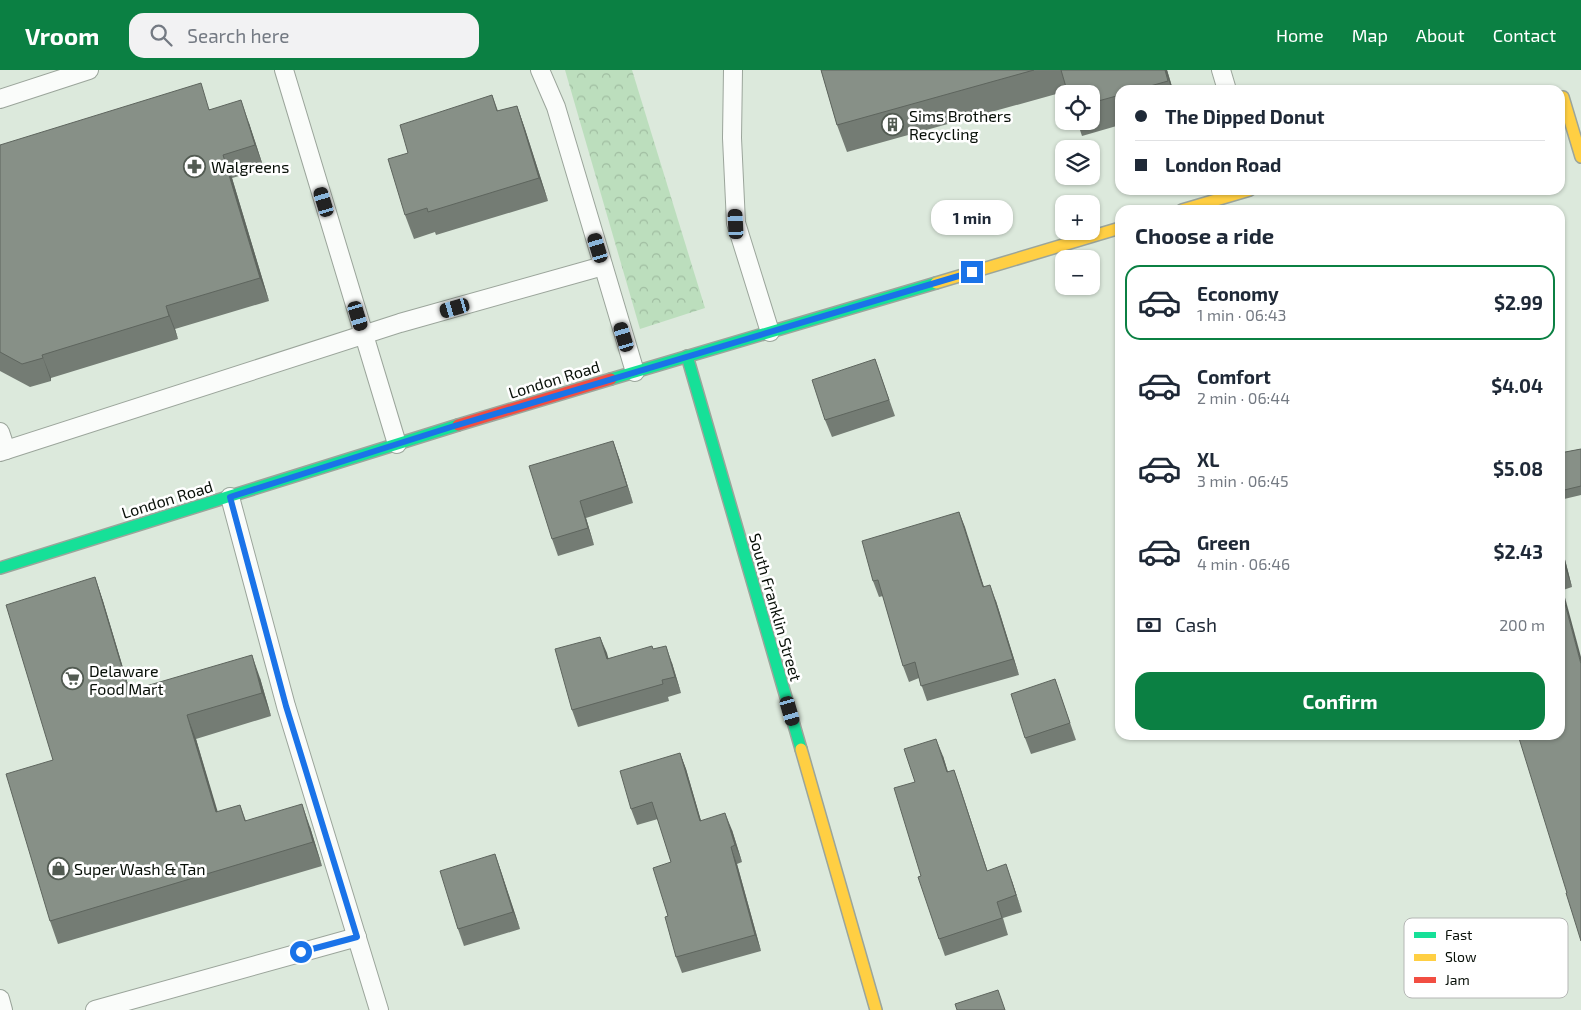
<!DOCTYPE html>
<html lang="en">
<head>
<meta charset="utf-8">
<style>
  body { margin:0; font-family:"Exo 2",sans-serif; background:#f2f2f3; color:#1f2937; height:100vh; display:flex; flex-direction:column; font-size:19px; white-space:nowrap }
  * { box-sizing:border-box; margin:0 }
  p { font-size:16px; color:#747a83 }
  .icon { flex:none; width:28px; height:28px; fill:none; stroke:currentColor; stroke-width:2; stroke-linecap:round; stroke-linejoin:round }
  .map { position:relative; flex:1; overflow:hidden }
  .details { position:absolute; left:1115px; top:135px; width:450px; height:535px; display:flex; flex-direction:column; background:#fff; border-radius:15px; box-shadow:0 1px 4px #0004 }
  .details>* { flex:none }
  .guide { position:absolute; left:1115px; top:15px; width:450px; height:110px; border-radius:15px; box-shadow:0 1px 4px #0004; display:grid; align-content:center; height:110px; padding:0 20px; background:#fff }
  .controls { position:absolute; left:1055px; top:15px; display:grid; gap:10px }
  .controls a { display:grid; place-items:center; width:45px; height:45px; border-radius:10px; background:#fff; box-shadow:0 1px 4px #0004; font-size:25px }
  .end { position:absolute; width:22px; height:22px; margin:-11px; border:6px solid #1a73e8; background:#fff; box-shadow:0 0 0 2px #fff }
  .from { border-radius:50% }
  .bubble { position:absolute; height:35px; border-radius:15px; background:#fff; box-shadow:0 1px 4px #0004; font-size:16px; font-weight:700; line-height:35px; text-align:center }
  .car { position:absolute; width:15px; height:30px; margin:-15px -8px; border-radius:6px; box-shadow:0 0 4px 1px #0007; background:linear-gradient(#222 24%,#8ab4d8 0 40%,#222 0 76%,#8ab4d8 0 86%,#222 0) }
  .guide b { display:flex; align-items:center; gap:18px; height:48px; font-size:19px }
  .guide b+b { border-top:1px solid #e0e1e3 }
  .guide i { width:12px; height:12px; background:#1f2937 }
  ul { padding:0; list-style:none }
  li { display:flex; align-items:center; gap:15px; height:75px; margin:0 10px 8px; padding:0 10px; border:2px solid transparent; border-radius:15px }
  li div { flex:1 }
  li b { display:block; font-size:19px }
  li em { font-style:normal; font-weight:700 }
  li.active { border-color:#0b8043 }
  li>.icon { width:45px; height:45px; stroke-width:1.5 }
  h2 { padding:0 20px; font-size:22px; line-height:60px }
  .pay { display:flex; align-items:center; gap:12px; height:55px; padding:0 20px; font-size:19px }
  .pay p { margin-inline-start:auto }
  .button { display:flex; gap:10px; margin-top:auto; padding:10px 20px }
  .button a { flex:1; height:58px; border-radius:15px; background:#0b8043; color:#fff; font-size:20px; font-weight:700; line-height:58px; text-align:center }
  header { display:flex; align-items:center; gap:30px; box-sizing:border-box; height:70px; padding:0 25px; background:#0b8043; color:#fff }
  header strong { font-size:24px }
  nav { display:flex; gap:28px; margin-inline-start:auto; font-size:18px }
  .search { width:350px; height:45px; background:#f2f2f3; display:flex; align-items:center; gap:12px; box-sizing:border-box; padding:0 18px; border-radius:15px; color:#747a83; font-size:19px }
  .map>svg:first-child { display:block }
  .forest { fill:url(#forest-crowns) }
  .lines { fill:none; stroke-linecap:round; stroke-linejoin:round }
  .lane-casing { stroke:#9ba59b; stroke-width:20 }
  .fast-casing { stroke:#9ba59b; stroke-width:14 }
  .slow-casing { stroke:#9ba59b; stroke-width:14 }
  .jam-casing { stroke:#9ba59b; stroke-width:14 }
  .lane { stroke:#fafcfa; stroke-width:18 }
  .fast { stroke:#16e098; stroke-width:11 }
  .slow { stroke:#ffcf43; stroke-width:11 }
  .jam { stroke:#f24e42; stroke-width:11 }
  .wall { fill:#747c74 }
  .shaded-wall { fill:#5e655e }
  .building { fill:#879087; stroke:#5e655e }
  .route { stroke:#1a73e8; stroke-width:6 }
  .labels { text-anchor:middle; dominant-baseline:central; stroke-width:5; stroke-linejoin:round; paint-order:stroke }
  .poi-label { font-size:16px; fill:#070f07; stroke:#fff; text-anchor:start }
  .street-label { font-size:16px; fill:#070f07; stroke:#fff }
  .key { fill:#fff; stroke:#b5b7b5; stroke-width:1 }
  .key-label { font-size:14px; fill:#070f07 }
</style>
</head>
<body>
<header>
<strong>Vroom</strong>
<div class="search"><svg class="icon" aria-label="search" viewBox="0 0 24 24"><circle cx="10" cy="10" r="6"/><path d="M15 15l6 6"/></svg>Search here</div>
<nav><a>Home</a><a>Map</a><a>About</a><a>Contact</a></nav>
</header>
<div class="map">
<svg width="1581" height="940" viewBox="0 0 1581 940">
  <defs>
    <pattern id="forest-crowns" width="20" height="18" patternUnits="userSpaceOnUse" patternTransform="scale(1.25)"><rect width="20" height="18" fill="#bcdebd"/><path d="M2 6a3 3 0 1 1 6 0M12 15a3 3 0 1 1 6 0" fill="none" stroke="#a0bda1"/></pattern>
  </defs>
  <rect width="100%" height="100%" fill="#dce9dc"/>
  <path class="forest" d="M565 0H632L705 238 640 259Z"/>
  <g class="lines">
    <defs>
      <g id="lane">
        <path d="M284 0 397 374"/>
        <path d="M540 0 556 37 635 302"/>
        <path d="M733 0 732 68 736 153 770 262"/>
        <path d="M1221 0 1227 20"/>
        <path d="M0 29 89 0"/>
        <path d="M0 362 6 380"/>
        <path d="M0 382 400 253 603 196"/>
        <path d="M230 427 286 636 379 940"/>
        <path d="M0 929 3 940"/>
        <path d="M95 940 357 867"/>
      </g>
      <g id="fast">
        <path d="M687 286 801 679"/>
        <path d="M611 309 936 213"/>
        <path d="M0 498 458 355"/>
      </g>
      <g id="slow">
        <path d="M1563 27 1581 87"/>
        <path d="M1182 140 1250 120"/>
        <path d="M936 213 1120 158"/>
        <path d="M801 679 876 940"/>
      </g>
      <path id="jam" d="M458 355 611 309"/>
    </defs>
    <use href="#lane" class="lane-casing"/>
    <use href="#fast" class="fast-casing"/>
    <use href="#slow" class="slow-casing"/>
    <use href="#jam" class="jam-casing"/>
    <use href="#lane" class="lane"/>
    <use href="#fast" class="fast"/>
    <use href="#slow" class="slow"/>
    <use href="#jam" class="jam"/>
  </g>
  <g class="wall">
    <path d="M821 0H1167L1173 20H1120V55L1082 66 1077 51H1091V24L1067 21 847 82 837 55Z"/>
    <path d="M492 25 498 41 517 36 525 59 548 131 436 165 435 162 414 169 405 145 408 83Z"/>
    <path d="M210 39 249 53 264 99 232 108 269 231 175 259 178 269 51 308V311L30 317 0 301V75Z"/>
    <path d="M875 289 895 346 832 367 825 350Z"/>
    <path d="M613 371 619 388 633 433 586 448 594 475 558 486 552 469Z"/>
    <path d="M1581 379V425L1560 430V383Z"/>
    <path d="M959 442 984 517 996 531 1019 605 927 631 919 608 909 612 903 596 883 526 879 527 873 511Z"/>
    <path d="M1560 470 1572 517 1563 520 1567 823 1560 665Z"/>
    <path d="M95 507 103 531 130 621 260 608 271 646 196 669 217 742 240 735 246 751 310 757 322 796 58 874 50 851Z"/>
    <path d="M600 567 608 589 653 579 672 593 681 623 668 627 669 631 578 657 572 640Z"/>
    <path d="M1055 609 1076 670 1031 684 1025 668Z"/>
    <path d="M680 683 686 699 701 751 732 760 742 792 737 794 761 881 682 903 676 887 668 846 671 792 658 749 637 755 631 739Z"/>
    <path d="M943 686 948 702 954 700 987 801 1012 811 1022 842 1003 848 1008 865 945 886 939 869 915 712Z"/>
    <path d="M495 784 520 859 464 876 458 859Z"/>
  </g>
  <g class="shaded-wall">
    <path d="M1165 0H1167L1173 20H1172Z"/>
    <path d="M241 30 249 53 264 99 255 75Z"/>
    <path d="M517 36 525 59 548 131 539 108Z"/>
    <path d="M223 85 232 108 269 231 260 208Z"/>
    <path d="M166 236 175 259 178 269 169 246Z"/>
    <path d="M42 285 51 308V311L43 288Z"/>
    <path d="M613 371 619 388 633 433 627 416Z"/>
    <path d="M580 431 586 448 594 475 588 458Z"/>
    <path d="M959 442 965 457 989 533 983 517Z"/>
    <path d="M1560 470 1572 517 1565 498 1560 477Z"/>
    <path d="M95 507 103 531 137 645 129 621Z"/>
    <path d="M1560 511 1563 520 1581 587V594L1560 515Z"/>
    <path d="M990 515 996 531 1019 605 1013 589Z"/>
    <path d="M600 567 607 583 613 606 607 589Z"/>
    <path d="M666 576 672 593 681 623 675 607Z"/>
    <path d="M252 585 260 608 271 646 262 623Z"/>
    <path d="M187 645 196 669 225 766 216 742Z"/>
    <path d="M936 669 943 686 953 719 947 702Z"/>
    <path d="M680 683 686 699 706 768 700 751Z"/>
    <path d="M954 700 960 717 993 818 987 801Z"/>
    <path d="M302 734 310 757 322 796 313 772Z"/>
    <path d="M725 743 732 760 742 792 735 775Z"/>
    <path d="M731 777 737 794 761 881 755 865Z"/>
    <path d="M495 784 501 801 520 859 513 842Z"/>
    <path d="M1006 794 1012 811 1022 842 1016 825Z"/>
  </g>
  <g class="building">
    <path d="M821 0H1034L837 55Z"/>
    <path d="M1061 0H1165L1168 11 1136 20H1120V25L1091 33V24H1068Z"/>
    <path d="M201 13 209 40 241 30 255 75 223 85 260 208 166 236 169 246 42 285 43 288 22 294 0 282V75Z"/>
    <path d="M492 25 497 41 517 36 539 108 428 142 427 138 405 145 388 89 408 83 400 55Z"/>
    <path d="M875 289 889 330 825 350 812 310Z"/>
    <path d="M613 371 627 416 580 431 588 458 552 469 529 396Z"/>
    <path d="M1581 379V416L1560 421V383Z"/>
    <path d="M959 442 983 517 990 515 1013 589 921 616 915 592 903 596 878 510 873 511 862 471Z"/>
    <path d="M1560 477 1565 498 1560 499Z"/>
    <path d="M95 507 129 621 252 585 262 623 187 645 216 742 240 735 245 751 302 734 313 772 50 851 6 704 53 690 6 535Z"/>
    <path d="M1560 515 1581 594V871L1566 823H1567L1518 665H1560Z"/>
    <path d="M600 567 607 589 652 576 653 579 666 576 675 607 662 610 663 614 572 640 555 579Z"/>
    <path d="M1055 609 1070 653 1025 668 1011 624Z"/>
    <path d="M936 669 947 702 954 700 987 801 1006 794 1016 825 997 832 1002 848 939 869 918 807 921 806 894 718 915 712 904 679Z"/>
    <path d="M680 683 700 751 725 743 735 775 731 777 755 865 676 887 665 847 668 846 653 798 671 792 652 732 631 739 620 701Z"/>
    <path d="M495 784 513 842 458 859 440 801Z"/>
    <path d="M998 920 1005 940H957L955 934Z"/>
  </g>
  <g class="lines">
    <path class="route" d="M301 882 357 867 286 636 230 427 451 357 972 202"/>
  </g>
  <defs>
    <symbol id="building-ring" viewBox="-11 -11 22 22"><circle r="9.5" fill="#fff" stroke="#525b52" stroke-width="1.5"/><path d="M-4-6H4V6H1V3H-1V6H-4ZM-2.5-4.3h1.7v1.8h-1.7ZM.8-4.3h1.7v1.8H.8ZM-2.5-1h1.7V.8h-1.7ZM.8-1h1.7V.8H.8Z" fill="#525b52"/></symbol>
    <symbol id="pharmacy-ring" viewBox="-11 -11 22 22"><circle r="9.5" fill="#fff" stroke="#525b52" stroke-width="1.5"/><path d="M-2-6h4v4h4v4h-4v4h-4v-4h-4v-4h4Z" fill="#525b52"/></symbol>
    <symbol id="supermarket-ring" viewBox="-11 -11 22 22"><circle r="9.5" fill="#fff" stroke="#525b52" stroke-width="1.5"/><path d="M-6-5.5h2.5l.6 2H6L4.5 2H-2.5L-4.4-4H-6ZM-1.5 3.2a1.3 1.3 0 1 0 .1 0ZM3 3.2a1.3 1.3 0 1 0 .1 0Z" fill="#525b52"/></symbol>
    <symbol id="shop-ring" viewBox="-11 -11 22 22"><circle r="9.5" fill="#fff" stroke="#525b52" stroke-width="1.5"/><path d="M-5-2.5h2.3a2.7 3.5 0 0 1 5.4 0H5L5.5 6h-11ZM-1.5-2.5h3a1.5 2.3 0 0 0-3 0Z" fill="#525b52"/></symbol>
  </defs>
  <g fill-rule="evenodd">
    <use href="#building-ring" x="880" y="42" width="25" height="25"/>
    <use href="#pharmacy-ring" x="182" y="84" width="25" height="25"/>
    <use href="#supermarket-ring" x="60" y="596" width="25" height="25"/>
    <use href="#shop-ring" x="46" y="786" width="25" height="25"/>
  </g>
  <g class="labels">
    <g class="poi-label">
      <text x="909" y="45">Sims Brothers<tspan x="909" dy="18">Recycling</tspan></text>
      <text x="211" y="96">Walgreens</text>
      <text x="89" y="600">Delaware<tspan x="89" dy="18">Food Mart</tspan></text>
      <text x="74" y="798">Super Wash &amp; Tan</text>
    </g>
    <g class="street-label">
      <text transform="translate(554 309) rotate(-17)">London Road</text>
      <text transform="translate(167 429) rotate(-17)">London Road</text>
      <text transform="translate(776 537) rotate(74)">South Franklin Street</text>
    </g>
  </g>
  <rect x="1404" y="848" width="164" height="80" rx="8" class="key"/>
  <rect x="1414" y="862" width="22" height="6" fill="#16e098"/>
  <rect x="1414" y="884" width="22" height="7" fill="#ffcf43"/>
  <rect x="1414" y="907" width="22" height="6" fill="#f24e42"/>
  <g class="key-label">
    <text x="1445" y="870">Fast</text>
    <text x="1445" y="892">Slow</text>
    <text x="1445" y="915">Jam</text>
  </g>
</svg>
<div class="controls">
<a><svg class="icon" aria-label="locate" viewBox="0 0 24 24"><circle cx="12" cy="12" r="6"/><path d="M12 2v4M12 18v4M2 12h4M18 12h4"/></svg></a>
<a><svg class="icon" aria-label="layers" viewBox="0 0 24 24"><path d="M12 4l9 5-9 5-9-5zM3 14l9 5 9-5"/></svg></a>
<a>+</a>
<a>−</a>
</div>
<i class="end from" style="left:301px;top:882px"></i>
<i class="end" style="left:972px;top:202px"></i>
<div class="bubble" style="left:931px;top:130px;width:82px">1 min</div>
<i class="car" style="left:324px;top:132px;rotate:343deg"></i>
<i class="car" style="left:736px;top:154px;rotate:357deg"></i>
<i class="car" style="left:598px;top:178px;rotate:343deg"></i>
<i class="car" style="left:455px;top:238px;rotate:254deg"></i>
<i class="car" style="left:358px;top:246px;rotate:163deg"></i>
<i class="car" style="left:624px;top:267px;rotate:343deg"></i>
<i class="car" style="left:790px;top:641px;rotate:164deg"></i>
<div class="guide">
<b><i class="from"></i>The Dipped Donut</b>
<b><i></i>London Road</b>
</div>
<section class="details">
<h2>Choose a ride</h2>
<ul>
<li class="active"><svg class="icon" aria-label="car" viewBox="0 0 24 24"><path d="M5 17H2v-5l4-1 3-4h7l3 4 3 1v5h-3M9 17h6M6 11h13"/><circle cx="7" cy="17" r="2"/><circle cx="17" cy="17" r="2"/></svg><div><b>Economy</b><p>1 min · 06:43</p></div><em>$2.99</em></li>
<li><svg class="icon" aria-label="car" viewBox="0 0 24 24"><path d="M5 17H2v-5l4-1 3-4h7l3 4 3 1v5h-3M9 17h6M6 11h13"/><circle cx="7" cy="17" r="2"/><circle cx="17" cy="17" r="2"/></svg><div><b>Comfort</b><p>2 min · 06:44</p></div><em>$4.04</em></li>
<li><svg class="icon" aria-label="car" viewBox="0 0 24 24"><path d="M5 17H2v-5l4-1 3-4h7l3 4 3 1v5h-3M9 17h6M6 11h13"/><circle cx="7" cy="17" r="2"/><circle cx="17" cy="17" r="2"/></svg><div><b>XL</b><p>3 min · 06:45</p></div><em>$5.08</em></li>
<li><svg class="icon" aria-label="car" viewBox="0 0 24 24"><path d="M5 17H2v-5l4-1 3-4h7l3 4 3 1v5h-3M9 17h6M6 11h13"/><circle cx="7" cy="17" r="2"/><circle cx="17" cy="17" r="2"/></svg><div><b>Green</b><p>4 min · 06:46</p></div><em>$2.43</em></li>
</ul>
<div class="pay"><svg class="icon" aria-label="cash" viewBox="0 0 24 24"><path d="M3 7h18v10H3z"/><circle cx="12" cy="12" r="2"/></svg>Cash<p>200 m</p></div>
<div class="button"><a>Confirm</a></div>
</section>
</div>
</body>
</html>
